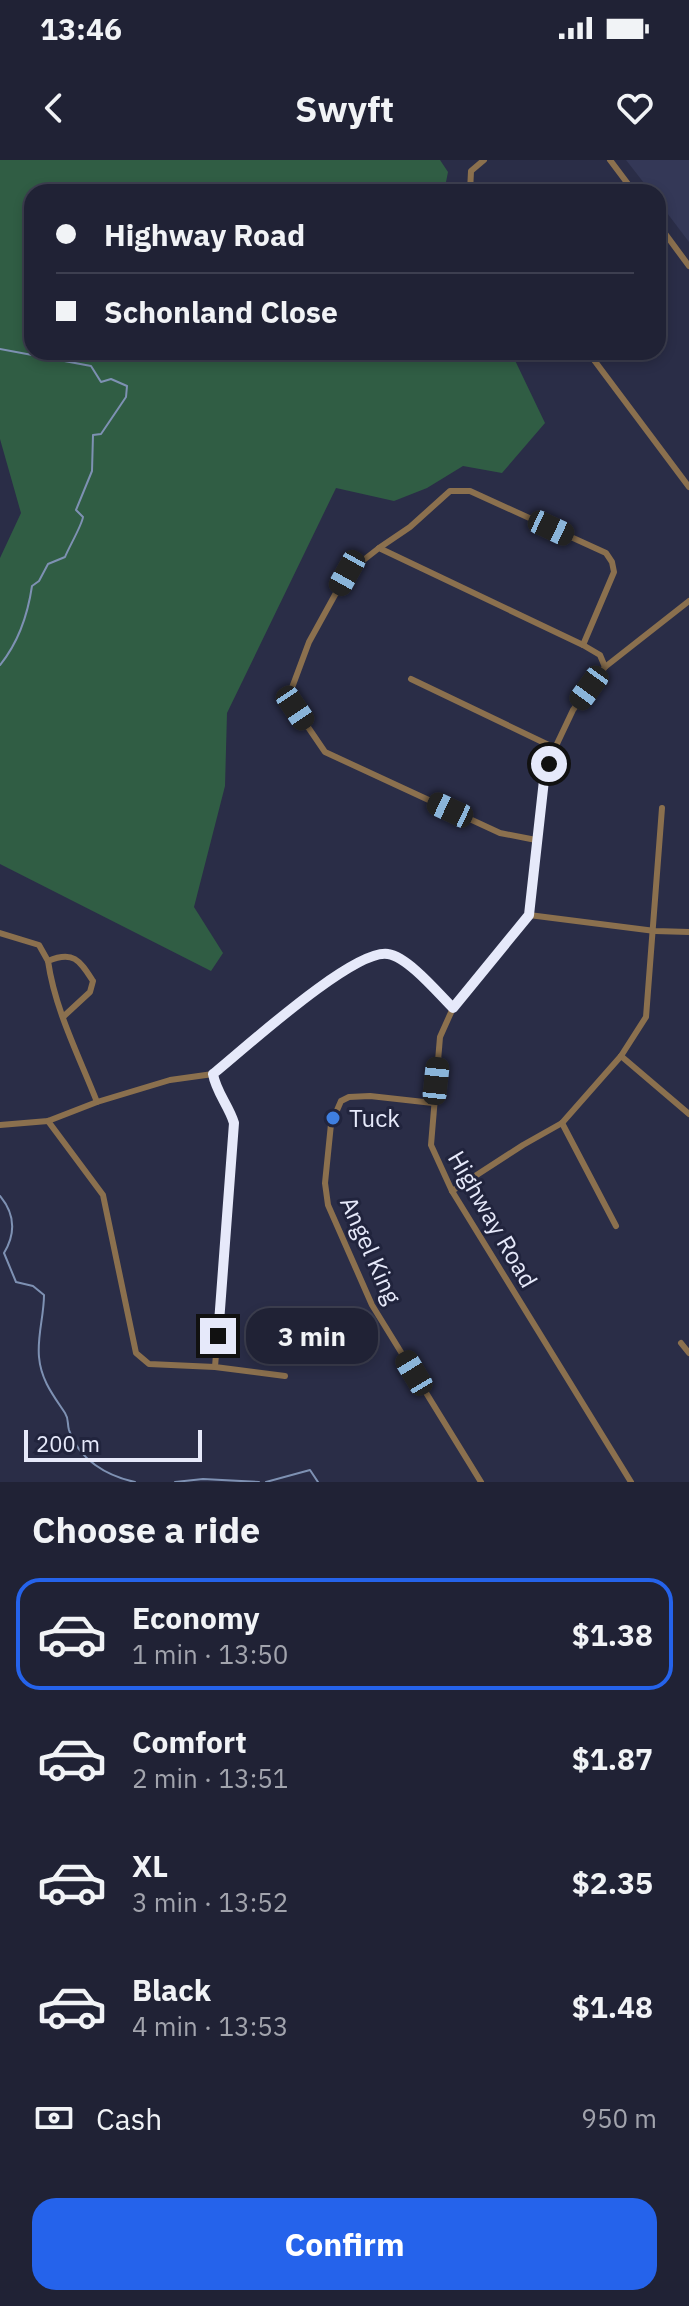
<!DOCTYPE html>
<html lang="en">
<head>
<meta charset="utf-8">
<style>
  body { margin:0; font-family:"IBM Plex Sans",sans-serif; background:#2d2f41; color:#f1f3f6; height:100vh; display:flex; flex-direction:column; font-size:30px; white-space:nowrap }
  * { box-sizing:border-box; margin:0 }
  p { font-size:26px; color:#a2a4ad }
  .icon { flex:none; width:44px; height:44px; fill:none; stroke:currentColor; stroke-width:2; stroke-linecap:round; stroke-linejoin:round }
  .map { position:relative; height:1322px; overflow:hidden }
  .drawer { display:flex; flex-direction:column; background:#202235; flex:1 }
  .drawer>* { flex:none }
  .guide { position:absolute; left:24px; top:24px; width:642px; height:176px; border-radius:24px; box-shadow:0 4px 12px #0003,0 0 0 2px #3d3f50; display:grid; align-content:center; height:176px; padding:0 32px; background:#202235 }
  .scale { position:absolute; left:24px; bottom:20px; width:178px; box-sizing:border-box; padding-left:8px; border:4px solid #e6e9fa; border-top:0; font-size:22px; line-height:28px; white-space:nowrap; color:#e6e9fa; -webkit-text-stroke:6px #21243d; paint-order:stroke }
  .end { position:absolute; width:36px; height:36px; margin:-18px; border:10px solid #e6e9fa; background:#111; box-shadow:0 0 0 4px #111 }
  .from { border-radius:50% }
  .bubble { position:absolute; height:56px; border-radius:24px; background:#202235; box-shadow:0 4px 12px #0003,0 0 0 2px #3d3f50; font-size:26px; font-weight:800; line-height:56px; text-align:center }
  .car { position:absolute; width:24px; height:48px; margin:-24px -12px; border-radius:10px; box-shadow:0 0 6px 2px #0007; background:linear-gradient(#222 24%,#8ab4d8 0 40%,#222 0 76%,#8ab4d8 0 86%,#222 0) }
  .guide b { display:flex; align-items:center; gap:28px; height:76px; font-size:30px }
  .guide b+b { border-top:2px solid #3d3f50 }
  .guide i { width:20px; height:20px; background:#f1f3f6 }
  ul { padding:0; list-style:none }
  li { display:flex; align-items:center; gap:24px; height:112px; margin:0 16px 12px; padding:0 16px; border:4px solid transparent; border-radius:24px }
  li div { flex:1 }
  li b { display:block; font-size:30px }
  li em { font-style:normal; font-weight:800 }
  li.selected { border-color:#2563eb }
  li>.icon { width:72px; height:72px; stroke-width:1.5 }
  h2 { padding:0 32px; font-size:36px; line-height:96px }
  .pay { display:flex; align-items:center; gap:20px; height:88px; padding:0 32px; font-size:30px }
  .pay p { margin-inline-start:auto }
  .cta { display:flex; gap:16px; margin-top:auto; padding:16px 32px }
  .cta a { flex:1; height:92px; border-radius:24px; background:#2563eb; color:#fff; font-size:32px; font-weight:800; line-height:92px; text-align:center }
  .status { display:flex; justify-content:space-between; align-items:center; height:56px; padding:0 40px; background:#202235; direction:ltr }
  .status svg { height:22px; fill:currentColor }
  header { display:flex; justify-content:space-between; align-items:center; height:104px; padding:0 32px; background:#202235; font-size:36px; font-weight:800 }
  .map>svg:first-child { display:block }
  .built { fill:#343857 }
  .green { fill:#305d44 }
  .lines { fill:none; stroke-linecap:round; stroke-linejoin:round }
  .stream { stroke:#7e91b3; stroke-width:2 }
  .minor { stroke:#8b704e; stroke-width:6 }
  .route { stroke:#e6e9fa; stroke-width:10 }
  .shop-dot { fill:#3f7fe0; stroke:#21243d; stroke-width:3 }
  .labels { text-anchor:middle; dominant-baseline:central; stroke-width:6; stroke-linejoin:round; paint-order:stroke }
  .poi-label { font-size:24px; fill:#e6e9fa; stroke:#21243d; text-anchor:start }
  .street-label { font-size:24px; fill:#e6e9fa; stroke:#21243d }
</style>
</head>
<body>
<div class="status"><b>13:46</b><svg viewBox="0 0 49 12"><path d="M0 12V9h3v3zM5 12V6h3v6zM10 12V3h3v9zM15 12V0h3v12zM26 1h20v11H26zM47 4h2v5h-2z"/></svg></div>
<header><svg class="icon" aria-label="back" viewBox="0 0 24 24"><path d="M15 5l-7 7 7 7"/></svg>Swyft<svg class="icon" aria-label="heart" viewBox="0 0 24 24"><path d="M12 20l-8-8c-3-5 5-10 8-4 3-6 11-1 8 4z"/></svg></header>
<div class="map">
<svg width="689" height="1322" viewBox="0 0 689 1322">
  <rect width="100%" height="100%" fill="#2a2d47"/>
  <path class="built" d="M626 0H689V82L658 41V32H651Z"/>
  <path class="green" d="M0 0H440L448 12 444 32H32V192H511L545 263 502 313 463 306 427 328 394 341 336 328 227 553 225 626 194 747 223 793 211 811 0 704V398L21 353 0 279Z"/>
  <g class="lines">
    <g class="stream">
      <path d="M0 189 91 206 101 222 111 219 127 226 126 237 101 274 93 275 92 311 76 350 83 357C82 365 69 387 65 397L48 404 39 421 32 426C28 453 18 483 0 505"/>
      <path d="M0 1036C15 1054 16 1073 4 1093L16 1122 33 1126 44 1135C44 1156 37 1176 39 1197 41 1220 53 1235 65 1253 69 1259 67 1263 69 1270 79 1300 107 1316 135 1322"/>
      <path d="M175 1322 203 1319 259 1322"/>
      <path d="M266 1322 310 1310 318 1322"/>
    </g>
    <g class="minor">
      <path d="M610 0 634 32"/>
      <path d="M470 32 471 11 484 0"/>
      <path d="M658 64 689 106"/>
      <path d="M588 192 689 327"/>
      <path d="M379 388 410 367 450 331H470L606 393 612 402 614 412 583 485"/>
      <path d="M411 519 555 588"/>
      <path d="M536 680 500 673 325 592 295 548 290 533 309 482 347 413 379 388 583 485 600 495 605 507"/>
      <path d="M529 755 655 771 689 772"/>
      <path d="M0 773 39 785 48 801"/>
      <path d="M63 857 90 832 93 821C80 801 74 790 48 801 55 850 79 896 97 942"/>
      <path d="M621 896 689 954"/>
      <path d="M213 914C243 890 354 788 388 794 408 797 438 833 453 848"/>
      <path d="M433 943 370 936 349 937 341 941 331 964 325 1023 328 1045 372 1145 481 1322"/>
      <path d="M48 961 103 1035 136 1193 149 1204 215 1207"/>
      <path d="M562 963 616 1066"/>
      <path d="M0 965 48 961 97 942 170 920 213 914C216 932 228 946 234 963L215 1207 285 1216"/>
      <path d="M452 1031 523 985 562 963 621 896 646 857 662 648"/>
      <path d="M681 1183 689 1193"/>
      <path d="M631 1322 452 1031 431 985 440 877 453 848 529 755 544 620 555 588 573 550 605 507 689 441"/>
    </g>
  </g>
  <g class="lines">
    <path class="route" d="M218 1176 234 963C229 946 216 932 213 914 243 890 354 788 388 794 408 797 438 833 453 848L529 755 544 620 549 604"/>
  </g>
  <circle class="shop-dot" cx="333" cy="958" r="8"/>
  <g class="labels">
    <g class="poi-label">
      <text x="349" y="958">Tuck</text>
    </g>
    <g class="street-label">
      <text transform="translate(493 1059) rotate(60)">Highway Road</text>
      <text transform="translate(371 1090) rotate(66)">Angel King</text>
    </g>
  </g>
</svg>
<div class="scale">200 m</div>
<i class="end from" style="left:549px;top:604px"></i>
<i class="end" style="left:218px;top:1176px"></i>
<div class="bubble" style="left:246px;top:1148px;width:132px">3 min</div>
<i class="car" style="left:551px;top:368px;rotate:115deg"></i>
<i class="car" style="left:347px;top:413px;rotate:209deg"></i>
<i class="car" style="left:589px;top:528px;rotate:216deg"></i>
<i class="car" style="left:295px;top:548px;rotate:146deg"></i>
<i class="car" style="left:450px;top:650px;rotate:295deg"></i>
<i class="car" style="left:436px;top:921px;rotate:6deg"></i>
<i class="car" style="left:414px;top:1213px;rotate:329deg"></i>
<div class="guide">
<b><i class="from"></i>Highway Road</b>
<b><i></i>Schonland Close</b>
</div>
</div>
<section class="drawer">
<h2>Choose a ride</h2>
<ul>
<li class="selected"><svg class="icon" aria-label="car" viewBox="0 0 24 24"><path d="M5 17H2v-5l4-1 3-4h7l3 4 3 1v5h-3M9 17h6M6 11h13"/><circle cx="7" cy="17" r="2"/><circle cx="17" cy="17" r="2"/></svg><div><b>Economy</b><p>1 min · 13:50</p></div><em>$1.38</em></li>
<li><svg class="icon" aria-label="car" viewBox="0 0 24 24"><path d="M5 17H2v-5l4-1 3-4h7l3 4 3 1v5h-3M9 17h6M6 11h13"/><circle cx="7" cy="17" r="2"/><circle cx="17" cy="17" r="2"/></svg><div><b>Comfort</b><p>2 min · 13:51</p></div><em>$1.87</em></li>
<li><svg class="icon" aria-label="car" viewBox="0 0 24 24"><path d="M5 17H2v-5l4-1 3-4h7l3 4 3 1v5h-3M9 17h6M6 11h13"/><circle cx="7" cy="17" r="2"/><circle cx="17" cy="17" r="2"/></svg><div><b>XL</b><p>3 min · 13:52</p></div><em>$2.35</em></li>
<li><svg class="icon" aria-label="car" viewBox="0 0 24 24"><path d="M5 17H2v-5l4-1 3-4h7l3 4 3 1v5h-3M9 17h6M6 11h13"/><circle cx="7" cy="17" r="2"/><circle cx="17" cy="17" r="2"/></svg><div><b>Black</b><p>4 min · 13:53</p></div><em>$1.48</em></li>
</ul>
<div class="pay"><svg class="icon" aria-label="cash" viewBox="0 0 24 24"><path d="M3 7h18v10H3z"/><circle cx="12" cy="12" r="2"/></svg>Cash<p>950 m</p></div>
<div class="cta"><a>Confirm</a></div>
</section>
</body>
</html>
